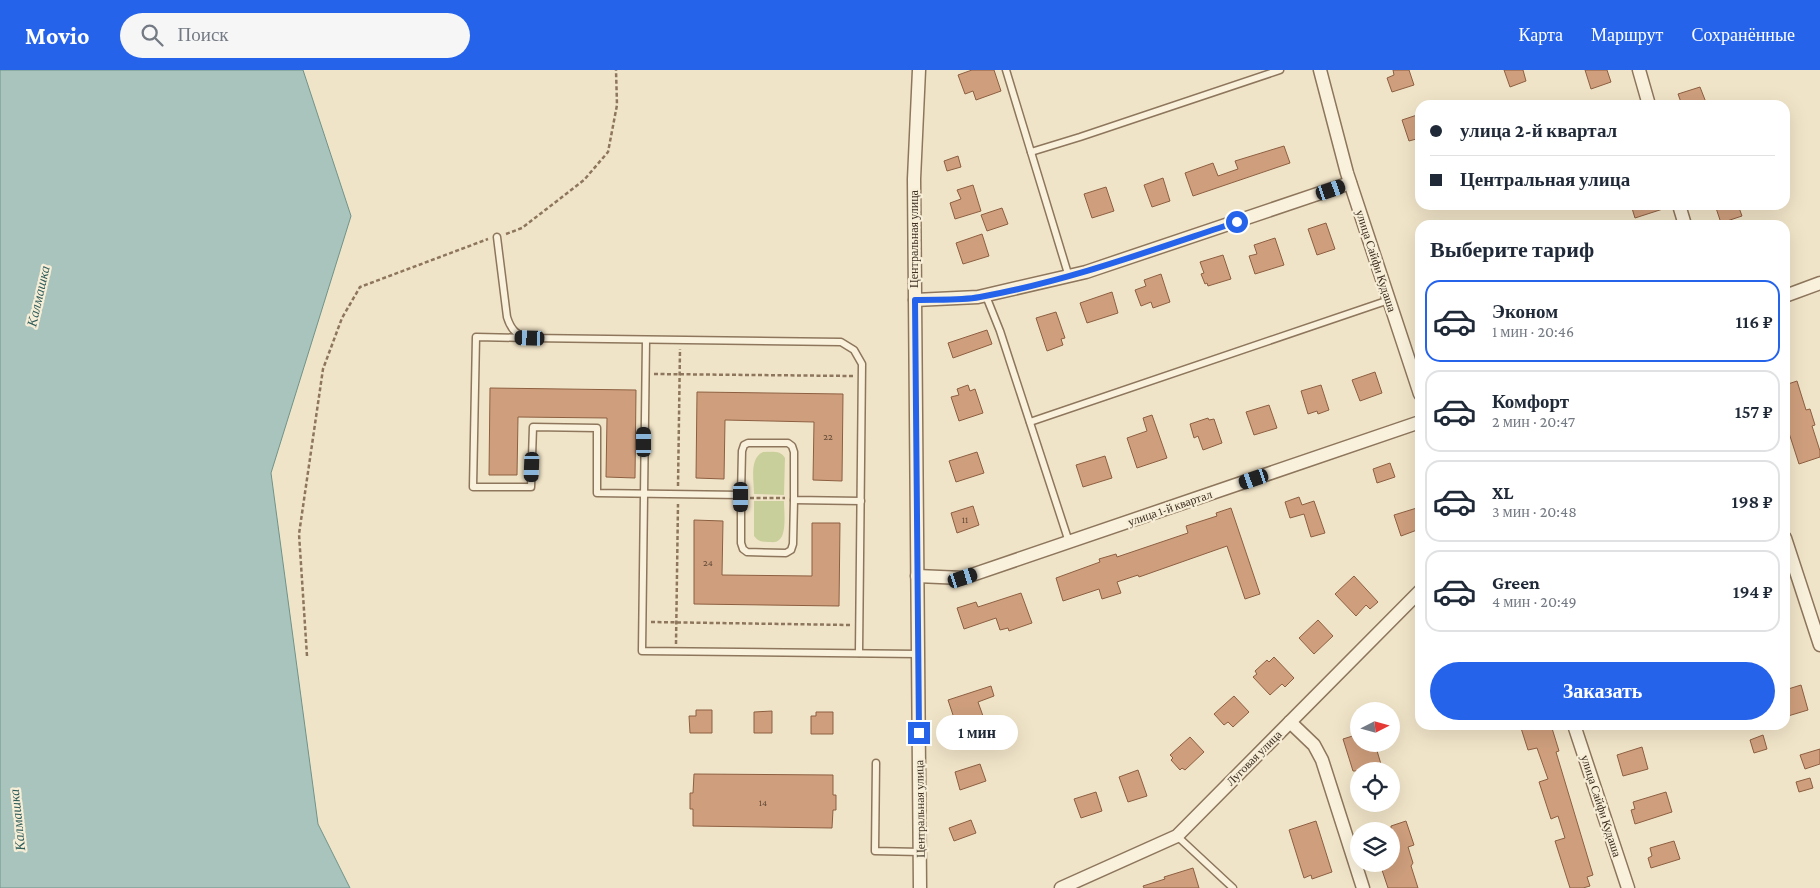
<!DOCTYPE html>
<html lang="ru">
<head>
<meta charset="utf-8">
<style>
  body { margin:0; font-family:"Crimson Pro",serif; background:#f6f6f7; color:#1f2937; height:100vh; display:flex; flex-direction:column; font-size:19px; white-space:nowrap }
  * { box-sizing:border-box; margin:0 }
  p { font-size:16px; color:#747a83 }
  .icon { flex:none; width:28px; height:28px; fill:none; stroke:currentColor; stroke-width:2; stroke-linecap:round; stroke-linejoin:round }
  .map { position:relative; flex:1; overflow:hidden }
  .details { position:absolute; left:1415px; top:150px; width:375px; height:510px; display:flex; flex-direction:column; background:#fff; border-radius:15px; box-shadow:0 5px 20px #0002 }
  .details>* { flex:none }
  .banner { position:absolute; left:1415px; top:30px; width:375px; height:110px; border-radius:15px; box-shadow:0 5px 20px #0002; display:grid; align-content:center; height:110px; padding:0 15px; background:#fff }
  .needle { width:32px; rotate:84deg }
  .fabs { position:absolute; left:1350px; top:632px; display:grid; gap:10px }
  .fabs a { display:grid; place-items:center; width:50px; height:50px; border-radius:50%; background:#fff; box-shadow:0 5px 20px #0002; font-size:25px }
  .end { position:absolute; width:22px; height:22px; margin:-11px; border:6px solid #2563eb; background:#fff; box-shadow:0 0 0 2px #fff }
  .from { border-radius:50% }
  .bubble { position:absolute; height:35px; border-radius:18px; background:#fff; box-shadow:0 5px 20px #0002; font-size:16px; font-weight:600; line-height:35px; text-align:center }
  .car { position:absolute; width:15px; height:30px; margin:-15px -8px; border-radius:6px; box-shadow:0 0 4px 1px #0007; background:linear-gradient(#222 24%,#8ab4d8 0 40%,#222 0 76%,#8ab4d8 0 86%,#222 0) }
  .banner b { display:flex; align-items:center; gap:18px; height:48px; font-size:19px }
  .banner b+b { border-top:1px solid #e0e1e3 }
  .banner i { width:12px; height:12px; background:#1f2937 }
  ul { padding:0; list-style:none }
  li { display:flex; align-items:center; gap:15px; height:82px; margin:0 10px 8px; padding:0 5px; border:2px solid #e0e1e3; border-radius:15px }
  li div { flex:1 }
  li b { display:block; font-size:19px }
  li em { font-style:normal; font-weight:600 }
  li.on { border-color:#2563eb }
  li>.icon { width:45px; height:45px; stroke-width:1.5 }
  h2 { padding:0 15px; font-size:22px; line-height:60px }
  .action { display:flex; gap:10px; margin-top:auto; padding:10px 15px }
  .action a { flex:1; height:58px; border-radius:30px; background:#2563eb; color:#fff; font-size:20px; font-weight:600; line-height:58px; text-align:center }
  header { display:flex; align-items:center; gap:30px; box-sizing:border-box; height:70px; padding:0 25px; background:#2563eb; color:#fff }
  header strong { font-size:24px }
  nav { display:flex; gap:28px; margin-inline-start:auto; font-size:18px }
  .search { width:350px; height:45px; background:#f6f6f7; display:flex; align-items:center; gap:12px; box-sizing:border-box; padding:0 18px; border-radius:28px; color:#747a83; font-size:19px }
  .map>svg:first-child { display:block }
  .green { fill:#c9cf9b }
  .water { fill:#a9c4bc; stroke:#6f938a }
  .building { fill:#cf9f7d; stroke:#8d5f41 }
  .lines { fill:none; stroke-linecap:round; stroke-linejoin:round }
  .service-casing { stroke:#8d765c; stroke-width:9 }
  .minor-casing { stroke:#8d765c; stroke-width:15 }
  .path { stroke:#8d765c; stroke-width:2.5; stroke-dasharray:4 2.5; stroke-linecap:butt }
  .service { stroke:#faf1dc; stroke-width:6 }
  .minor { stroke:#faf1dc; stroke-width:12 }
  .route { stroke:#2563eb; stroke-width:6 }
  .labels { text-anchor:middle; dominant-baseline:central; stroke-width:4.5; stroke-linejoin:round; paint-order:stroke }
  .number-label { font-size:10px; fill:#624a37 }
  .street-label { font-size:12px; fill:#3d2e20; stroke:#f7eed8 }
  .water-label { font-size:14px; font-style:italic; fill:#2f5d5a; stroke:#f7eed8 }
</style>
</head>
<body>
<header>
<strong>Movio</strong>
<div class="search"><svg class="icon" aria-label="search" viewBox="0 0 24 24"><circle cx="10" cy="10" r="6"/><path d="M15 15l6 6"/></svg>Поиск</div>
<nav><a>Карта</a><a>Маршрут</a><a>Сохранённые</a></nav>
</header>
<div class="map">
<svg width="1820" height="818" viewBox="0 0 1820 818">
  <rect width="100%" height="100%" fill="#f0e4c8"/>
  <g class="green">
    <path d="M763 382C771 382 781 380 785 388L784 425 754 424C754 411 749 388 763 382Z"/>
    <path d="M754 431H784C784 440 787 465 779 470 776 473 772 472 768 472 761 472 758 471 754 466Z"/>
  </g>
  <path class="water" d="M0 0H303L351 146 271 403 318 754 350 818H0Z"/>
  <g class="building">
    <path d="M972 0H994L1001 21 976 30 973 21 965 24 958 5Z"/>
    <path d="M1393 0H1409L1414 15 1392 22 1387 8 1394 5Z"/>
    <path d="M1504 0H1523L1526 11 1510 17Z"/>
    <path d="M1585 0H1607L1611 12 1591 19Z"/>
    <path d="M1700 17 1707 35H1682L1678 24Z"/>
    <path d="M1420 44V68L1409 71 1402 50Z"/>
    <path d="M1284 76 1290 93 1193 126 1185 103 1213 93 1218 106 1238 99 1235 91Z"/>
    <path d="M958 86 961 97 947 101 944 91Z"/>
    <path d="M1163 108 1170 131 1152 137 1144 115Z"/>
    <path d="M973 115 981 141 955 149 950 133 961 129 957 120Z"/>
    <path d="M1106 117 1114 141 1092 148 1084 124Z"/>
    <path d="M1631 135H1669V137L1635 148Z"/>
    <path d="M1715 135H1738L1742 146 1721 153Z"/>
    <path d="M1002 138 1008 154 987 161 981 145Z"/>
    <path d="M1326 153 1335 179 1317 185 1308 159Z"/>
    <path d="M982 164 989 186 963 194 956 173Z"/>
    <path d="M1275 168 1284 195 1255 204 1249 186 1257 184 1254 175Z"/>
    <path d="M1223 185 1231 209 1208 216 1207 213 1205 214 1201 204 1204 203 1200 192Z"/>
    <path d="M1161 204 1170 232 1153 238 1151 232 1141 236 1135 220 1146 216 1144 210Z"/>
    <path d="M1112 222 1118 243 1087 253 1080 233Z"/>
    <path d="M1056 242 1065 268 1061 269 1063 275 1047 281 1036 248Z"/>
    <path d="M987 260 992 274 953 288 948 273Z"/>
    <path d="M1375 302 1382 323 1360 331 1352 310Z"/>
    <path d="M1797 311 1806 340 1810 339 1815 355 1812 356 1820 381V387L1799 394 1789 363 1785 364V315Z"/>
    <path d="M968 315 970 321 975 319 983 343 959 351 951 327 959 325 957 319Z"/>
    <path d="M1321 315 1329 340 1318 344 1317 341 1308 344 1301 321Z"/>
    <path d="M490 318 636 320 635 408 606 407 607 348 518 347 517 405H489Z"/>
    <path d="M697 322 843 324 842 411 813 410 814 352 725 350 724 409 696 408Z"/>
    <path d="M1269 335 1277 358 1254 365 1246 342Z"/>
    <path d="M1152 345 1167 388 1137 398 1127 368 1147 361 1143 348Z"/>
    <path d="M1208 348 1209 350 1214 349 1222 373 1203 380 1198 366 1194 368 1190 354Z"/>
    <path d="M977 382 984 403 956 412 949 391Z"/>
    <path d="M1105 386 1112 408 1083 417 1076 395Z"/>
    <path d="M1390 393 1395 407 1377 413 1373 399Z"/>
    <path d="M1299 427 1302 435 1314 431 1325 463 1311 467 1304 444 1290 448 1285 432Z"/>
    <path d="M973 436 979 455 957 463 951 443Z"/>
    <path d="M1420 437V455L1416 456 1417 460 1401 466 1394 445Z"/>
    <path d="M1231 438 1260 524 1245 529 1227 476 1139 507 1138 505 1117 512 1121 523 1102 529 1099 519 1063 531 1056 508 1100 492 1099 489 1116 484 1117 487 1188 463 1186 456 1217 446 1216 443Z"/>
    <path d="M694 450 723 451 722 505 812 506V453H840L839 536 694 534Z"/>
    <path d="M1354 506 1378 532 1370 539 1366 535 1356 546 1335 524Z"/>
    <path d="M1021 523 1032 553 1009 561 1008 558 1000 560 996 548 964 559 957 538 976 532 978 537Z"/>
    <path d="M1318 550 1333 566 1314 584 1299 568Z"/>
    <path d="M1274 587 1294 608 1285 617 1282 614 1270 625 1253 607 1257 604 1255 601 1267 590 1269 592Z"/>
    <path d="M1801 615 1808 640 1788 646 1785 636V620Z"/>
    <path d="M991 616 994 626 978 632 983 646 956 654 948 630Z"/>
    <path d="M1234 626 1249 642 1233 657 1228 652 1224 655 1214 644Z"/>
    <path d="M696 640H712V663H690L689 646H696Z"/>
    <path d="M772 641V663H754V642Z"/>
    <path d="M816 642H833V664H811V646H816Z"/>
    <path d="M1520 655H1551L1559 681 1556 682 1593 805 1587 807 1590 816 1583 818H1570L1555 771 1565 768 1558 746 1551 749 1539 712 1548 709 1537 678 1528 680Z"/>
    <path d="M1359 664V674H1375L1383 701H1353L1343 669Z"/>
    <path d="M1763 665 1767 679 1754 683 1750 670Z"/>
    <path d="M1190 667 1204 682 1185 700 1182 698 1180 700 1171 690 1173 688 1170 685Z"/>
    <path d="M1642 677 1648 699 1623 706 1617 685Z"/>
    <path d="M1820 679V694L1805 699 1800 685Z"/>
    <path d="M980 694 986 711 960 720 955 702Z"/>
    <path d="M1138 700 1147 726 1128 732 1119 707Z"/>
    <path d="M694 704 833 705V725H836V740H833L832 758 693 756V739H690V723H693Z"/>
    <path d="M1810 708 1813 718 1799 722 1796 712Z"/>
    <path d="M1096 722 1102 741 1081 748 1074 729Z"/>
    <path d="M1666 722 1672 742 1635 754 1631 740 1635 739 1633 732Z"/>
    <path d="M971 750 976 763 954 771 949 758Z"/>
    <path d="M1316 751 1332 802 1312 809 1311 805 1304 808 1289 760Z"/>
    <path d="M1406 751 1414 775 1408 777 1413 793 1411 796 1418 818H1388L1380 794H1391V756Z"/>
    <path d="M1674 771 1680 789 1651 798 1648 788 1652 786 1650 778Z"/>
    <path d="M1193 798 1199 818H1144L1143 816 1165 809 1164 807Z"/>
  </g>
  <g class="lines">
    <defs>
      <g id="service">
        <path d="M1006 0 1069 207"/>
        <path d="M1031 82 1080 67 1280 0"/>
        <path d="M497 167 507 247C511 260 517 266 530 268L841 272 854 280 862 294 859 583"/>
        <path d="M986 226 1000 261 1069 472"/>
        <path d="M530 268 476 267 473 417H531L533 357 597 358V423L741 425 742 381 744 375 748 373H788L792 376 794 382V430L861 431"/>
        <path d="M646 270 642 581 918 584"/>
        <path d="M1030 352 1389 230"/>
        <path d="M741 425V473L743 479 747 482 786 483 791 480 793 474 794 430"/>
        <path d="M876 693 875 781 920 782"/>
        <path d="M1177 766 1233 818"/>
      </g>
      <g id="minor">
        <path d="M919 0 914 109 920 818"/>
        <path d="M1320 0 1347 103 1420 324"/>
        <path d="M1639 0 1649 35"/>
        <path d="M1679 135 1685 155"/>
        <path d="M1785 226 1820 213"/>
        <path d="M915 230 978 227 1086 202 1350 113"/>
        <path d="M1785 468 1820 575"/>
        <path d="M917 506 963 508 1420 352"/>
        <path d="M1290 652 1314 675 1322 690 1363 818"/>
        <path d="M1574 655 1628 818"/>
        <path d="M1061 818 1177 766 1420 521"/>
      </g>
    </defs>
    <use href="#service" class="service-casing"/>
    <use href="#minor" class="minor-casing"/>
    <g class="path">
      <path d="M506 164 522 158 584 110 608 82 617 35 616 0"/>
      <path d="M654 304 853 306"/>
      <path d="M678 416 680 279"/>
      <path d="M750 428H785"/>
      <path d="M651 552 850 555"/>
      <path d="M676 574 678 434"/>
      <path d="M307 586 299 464 323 299 342 248 360 217 488 169"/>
    </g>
    <use href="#service" class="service"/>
    <use href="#minor" class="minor"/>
  </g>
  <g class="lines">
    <path class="route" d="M919 663 915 230C936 229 959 231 980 227 1068 211 1152 180 1237 152"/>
  </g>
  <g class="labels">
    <g class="number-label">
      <text x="828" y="366">22</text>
      <text x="965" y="449">11</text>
      <text x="708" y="492">24</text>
      <text x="763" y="732">14</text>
    </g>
    <g class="street-label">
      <text transform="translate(914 169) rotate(-90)">Центральная улица</text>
      <text transform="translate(1376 191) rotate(72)">улица Сайфи Кудаша</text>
      <text transform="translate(1170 438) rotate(-19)">улица 1-й квартал</text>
      <text transform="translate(1254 688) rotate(-45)">Луговая улица</text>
      <text transform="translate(1601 736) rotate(72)">улица Сайфи Кудаша</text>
      <text transform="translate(920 739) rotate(-91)">Центральная улица</text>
    </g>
    <g class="water-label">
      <text transform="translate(38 226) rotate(-77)">Калмашка</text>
      <text transform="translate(17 750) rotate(-96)">Калмашка</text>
    </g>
  </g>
</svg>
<div class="fabs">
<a><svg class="needle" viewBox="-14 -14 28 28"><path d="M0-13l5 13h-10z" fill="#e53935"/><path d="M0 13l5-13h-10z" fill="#747a83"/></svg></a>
<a><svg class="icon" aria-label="locate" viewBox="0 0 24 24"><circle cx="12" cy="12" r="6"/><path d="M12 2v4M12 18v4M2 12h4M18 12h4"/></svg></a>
<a><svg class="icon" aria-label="layers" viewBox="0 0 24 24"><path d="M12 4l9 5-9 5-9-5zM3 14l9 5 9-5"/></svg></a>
</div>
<i class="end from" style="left:1237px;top:152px"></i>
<i class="end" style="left:919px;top:663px"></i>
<div class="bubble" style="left:936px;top:645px;width:82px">1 мин</div>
<i class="car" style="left:1331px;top:120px;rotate:71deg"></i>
<i class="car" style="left:530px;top:268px;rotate:272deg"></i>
<i class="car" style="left:644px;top:372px;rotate:0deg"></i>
<i class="car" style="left:532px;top:397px;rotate:182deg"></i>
<i class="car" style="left:1254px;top:409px;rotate:251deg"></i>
<i class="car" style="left:741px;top:427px;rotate:180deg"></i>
<i class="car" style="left:963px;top:508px;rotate:72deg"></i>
<div class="banner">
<b><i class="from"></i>улица 2-й квартал</b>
<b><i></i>Центральная улица</b>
</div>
<section class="details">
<h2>Выберите тариф</h2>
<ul>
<li class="on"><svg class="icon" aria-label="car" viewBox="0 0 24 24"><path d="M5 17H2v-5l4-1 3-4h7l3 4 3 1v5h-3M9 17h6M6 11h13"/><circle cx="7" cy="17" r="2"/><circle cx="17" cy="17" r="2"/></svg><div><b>Эконом</b><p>1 мин · 20:46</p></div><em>116 ₽</em></li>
<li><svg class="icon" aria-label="car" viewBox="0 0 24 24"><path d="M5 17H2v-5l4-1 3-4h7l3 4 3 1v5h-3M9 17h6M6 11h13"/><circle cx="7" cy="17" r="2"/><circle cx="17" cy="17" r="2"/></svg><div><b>Комфорт</b><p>2 мин · 20:47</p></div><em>157 ₽</em></li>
<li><svg class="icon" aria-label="car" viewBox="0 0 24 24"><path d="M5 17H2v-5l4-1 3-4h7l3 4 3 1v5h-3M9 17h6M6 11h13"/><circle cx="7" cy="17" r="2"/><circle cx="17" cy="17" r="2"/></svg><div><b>XL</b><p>3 мин · 20:48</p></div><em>198 ₽</em></li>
<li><svg class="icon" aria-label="car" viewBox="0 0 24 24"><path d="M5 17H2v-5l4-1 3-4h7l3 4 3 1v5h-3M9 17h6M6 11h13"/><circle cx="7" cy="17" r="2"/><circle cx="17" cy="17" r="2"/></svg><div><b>Green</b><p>4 мин · 20:49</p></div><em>194 ₽</em></li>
</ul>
<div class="action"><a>Заказать</a></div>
</section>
</div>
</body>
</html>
